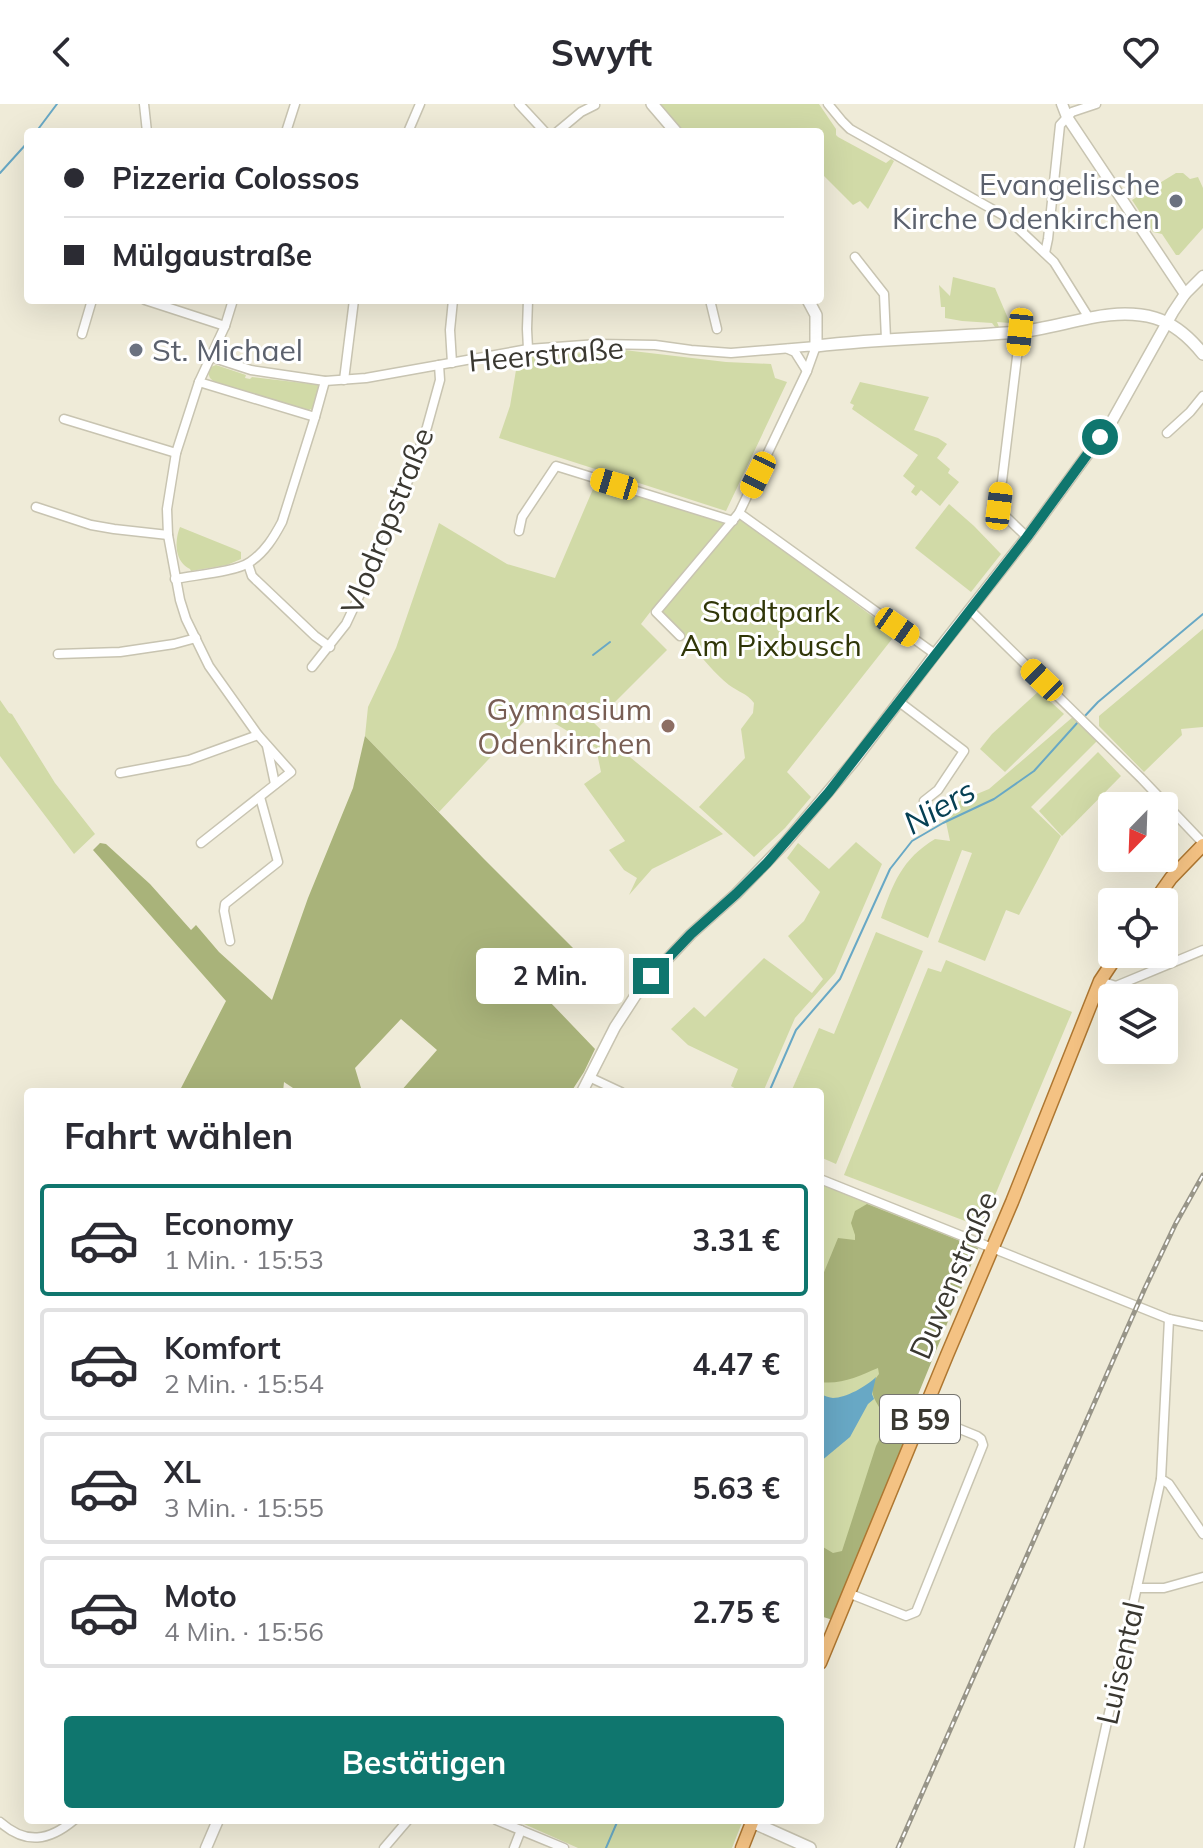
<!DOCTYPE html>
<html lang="de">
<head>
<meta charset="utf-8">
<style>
  body { margin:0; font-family:Mulish,sans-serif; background:#f2f2f3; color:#2b2b33; height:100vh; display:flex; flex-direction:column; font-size:30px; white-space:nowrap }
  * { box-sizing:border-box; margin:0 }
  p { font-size:26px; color:#7c7c81 }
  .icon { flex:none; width:44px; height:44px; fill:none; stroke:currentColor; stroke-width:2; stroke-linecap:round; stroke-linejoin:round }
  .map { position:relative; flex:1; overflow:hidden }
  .panel { position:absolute; left:24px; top:984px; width:800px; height:736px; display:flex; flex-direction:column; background:#fff; border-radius:8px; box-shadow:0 8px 32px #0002 }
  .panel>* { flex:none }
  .banner { position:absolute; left:24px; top:24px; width:800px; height:176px; border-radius:8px; box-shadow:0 8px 32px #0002; display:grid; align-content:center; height:176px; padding:0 40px; background:#fff }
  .needle { width:52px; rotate:203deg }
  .controls { position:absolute; left:1098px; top:688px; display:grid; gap:16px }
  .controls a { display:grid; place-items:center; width:80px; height:80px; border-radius:8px; background:#fff; box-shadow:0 8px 32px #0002; font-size:40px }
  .end { position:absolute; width:36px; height:36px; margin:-18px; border:10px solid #0f766e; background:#fff; box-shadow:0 0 0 4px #fff }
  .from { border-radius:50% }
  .bubble { position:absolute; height:56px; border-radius:8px; background:#fff; box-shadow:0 8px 32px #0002; font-size:26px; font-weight:700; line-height:56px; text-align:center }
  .car { position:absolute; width:24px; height:48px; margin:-24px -12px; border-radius:10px; box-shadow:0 0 6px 2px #0007; background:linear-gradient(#f5c518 24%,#345 0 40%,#f5c518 0 76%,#345 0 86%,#f5c518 0) }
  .banner b { display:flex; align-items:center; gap:28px; height:76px; font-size:30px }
  .banner b+b { border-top:2px solid #e1e1e2 }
  .banner i { width:20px; height:20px; background:#2b2b33 }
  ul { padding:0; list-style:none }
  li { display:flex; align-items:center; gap:24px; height:112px; margin:0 16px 12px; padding:0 24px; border:4px solid #e1e1e2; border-radius:8px }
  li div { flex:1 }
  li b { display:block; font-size:30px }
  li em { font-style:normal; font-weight:700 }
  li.current { border-color:#0f766e }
  li>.icon { width:72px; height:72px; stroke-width:1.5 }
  h2 { padding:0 40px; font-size:36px; line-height:96px }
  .action { display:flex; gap:16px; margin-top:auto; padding:16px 40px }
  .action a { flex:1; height:92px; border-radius:8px; background:#0f766e; color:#fff; font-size:32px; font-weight:700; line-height:92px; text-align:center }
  header { display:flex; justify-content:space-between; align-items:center; height:104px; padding:0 40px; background:#fff; font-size:36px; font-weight:700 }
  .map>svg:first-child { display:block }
  .green { fill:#d1daa7 }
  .forest { fill:#a9b37a }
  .water { fill:#68a8c5 }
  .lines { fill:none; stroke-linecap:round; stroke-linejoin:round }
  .stream { stroke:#68a8c5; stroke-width:2 }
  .minor-casing { stroke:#c8c4b1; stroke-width:11 }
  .tertiary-casing { stroke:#c8c4b1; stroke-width:13 }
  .secondary-casing { stroke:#c8c4b1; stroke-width:14 }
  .primary-casing { stroke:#ae7731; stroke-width:15 }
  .minor { stroke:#fff; stroke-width:8 }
  .tertiary { stroke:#fff; stroke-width:10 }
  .secondary { stroke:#fff; stroke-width:11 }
  .primary { stroke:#f4c283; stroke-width:12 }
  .rail-casing { stroke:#989588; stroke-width:5 }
  .rail { stroke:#fff; stroke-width:2; stroke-dasharray:6; stroke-linecap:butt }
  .route { stroke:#0f766e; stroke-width:10 }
  .worship-dot { fill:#6b7280; stroke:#fff; stroke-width:3 }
  .education-dot { fill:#8d6e63; stroke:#fff; stroke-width:3 }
  .labels { text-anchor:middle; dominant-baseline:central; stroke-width:6; stroke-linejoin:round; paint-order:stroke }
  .shield { fill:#fff; stroke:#75746f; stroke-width:2 }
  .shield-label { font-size:28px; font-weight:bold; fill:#3a3831 }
  .worship-label { font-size:30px; fill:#5b616d; stroke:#fff; text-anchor:end }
  .street-label { font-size:30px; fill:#3a3831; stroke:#fff }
  .park-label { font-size:30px; fill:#303608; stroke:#fff }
  .education-label { font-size:30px; fill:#785e54; stroke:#fff; text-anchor:end }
  .water-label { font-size:32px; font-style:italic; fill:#064054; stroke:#fff }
</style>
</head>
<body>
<header><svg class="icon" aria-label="back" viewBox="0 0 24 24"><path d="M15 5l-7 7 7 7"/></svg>Swyft<svg class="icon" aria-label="heart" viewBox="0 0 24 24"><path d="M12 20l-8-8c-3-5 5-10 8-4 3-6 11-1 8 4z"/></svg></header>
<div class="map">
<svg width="1203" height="1744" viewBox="0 0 1203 1744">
  <rect width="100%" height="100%" fill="#efebd8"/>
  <g class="green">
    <path d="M658 0H819L836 25V31L838 33 886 59 891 55 894 57 868 105 860 97 853 101 824 72 820 75V28H682Z"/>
    <path d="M1176 69H1183L1190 75 1198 73 1203 84V124L1179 151H1176L1162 130 1153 128 1132 96Z"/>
    <path d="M953 173 995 184 1010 219 997 218 999 223H995L992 219 962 217 945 214V203H941L939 181 950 192Z"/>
    <path d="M624 246 726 258 771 260 775 274 787 278 726 407 499 334 510 302 518 254Z"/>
    <path d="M216 261 246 271 245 274 250 275 252 273 320 281 312 306 310 305 309 307 214 278 210 274 208 269 211 263Z"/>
    <path d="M860 278 929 293 914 326 938 334 947 340 937 354 950 365 948 369 959 378 940 402 921 386 916 392 911 388 915 382 903 372 918 351 852 305 854 301 850 299Z"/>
    <path d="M596 378 723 418 737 411 896 530 787 668 811 693 785 724 754 753 699 703 745 654 741 625 753 609 754 599C747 589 738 588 729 581 700 557 685 526 651 507L641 520 667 546 594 619 625 649 723 730 652 765 629 791 637 774 624 766 609 746 625 737 584 680 601 668 596 644 534 607 439 708 365 632 368 603 396 544 439 419 507 460 555 474Z"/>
    <path d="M949 400 974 422 1001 450 971 488 915 444Z"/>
    <path d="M180 423 237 446 241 448V455L227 461 191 467 190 465C175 458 174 438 180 423Z"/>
    <path d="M1203 525V623L1181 625 1182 631 1144 668 1099 622V612Z"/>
    <path d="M1039 587 1064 610 1005 668 980 645 992 630Z"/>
    <path d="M0 596 9 609 12 610 55 679 95 730 74 750 0 652Z"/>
    <path d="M1074 612 1098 636 1031 703 1061 732 1019 811 1006 806 985 857 938 838 972 749 962 746 928 834 881 814C893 779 902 755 935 735L950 737 943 704 989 685Z"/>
    <path d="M1098 648 1121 672 1062 732 1039 707Z"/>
    <path d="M856 738 882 760 835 869 795 914 763 988H741L731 982 738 965 688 941 671 925 694 903 705 913 764 854 812 889 823 875 788 832 804 817 820 788 787 754 798 739 829 765Z"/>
    <path d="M876 828 923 847 836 1060 820 1053V988H791L819 924 834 930Z"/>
    <path d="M946 856 1072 908 985 1115 977 1112 973 1120 844 1071 928 864 941 868Z"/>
    <path d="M820 1078 975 1141 831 1514 820 1510Z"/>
    <path d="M515 1716H743L732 1744H578Z"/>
  </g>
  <g class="forest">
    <path d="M365 632 484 755 588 859 550 898 595 945 584 968 571 988H400L437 946 401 915 355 964 361 984 366 988H299L284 978 283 988H182L180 986 226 897 93 746 100 739 106 740 150 780 191 826 196 821 219 848 272 896 308 794 353 684Z"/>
    <path d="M867 1100 978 1144 904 1325 908 1334 833 1516 820 1512V1433L823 1443 833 1449 842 1447 876 1342 887 1320C882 1300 862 1291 879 1270L878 1264C859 1272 841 1281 820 1278V1178L838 1134 855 1136V1131L851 1119 855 1107Z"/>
  </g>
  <path class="water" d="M876 1273 872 1290 874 1295 868 1300 850 1333 820 1358V1290C823 1291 830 1294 833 1294 846 1294 867 1282 876 1273Z"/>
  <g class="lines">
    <g class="stream">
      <path d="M36 28 57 0"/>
      <path d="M0 69 28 38"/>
      <path d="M593 551 610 538"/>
      <path d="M1083 614 1098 598 1203 510"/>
      <path d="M769 988 796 926 840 875 890 765 912 737 943 719 994 695 1034 667 1078 618"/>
      <path d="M606 1744 618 1716"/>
    </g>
    <defs>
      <g id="minor">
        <path d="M144 0 147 28"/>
        <path d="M519 0 545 28"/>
        <path d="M828 0 842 17 850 25 1006 113 1054 158 1089 214"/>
        <path d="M286 28 295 0"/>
        <path d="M408 28 420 0"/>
        <path d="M557 28 581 8 595 1"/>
        <path d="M1045 149 1048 135 1060 21 1072 8 1096 0"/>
        <path d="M855 153 884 190 886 235"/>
        <path d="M145 196 225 222"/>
        <path d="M710 196 717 225"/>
        <path d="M1020 228 999 402 1003 410 1027 433"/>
        <path d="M82 230 92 196"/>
        <path d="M528 245 527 225 528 196"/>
        <path d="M788 245 795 248 807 267"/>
        <path d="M211 253 251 266 325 277 366 274 528 245 598 240 655 241 691 246 731 249 816 242 807 267 739 409 656 508 680 532"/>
        <path d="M452 259 450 226 453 196"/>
        <path d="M344 276 354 196"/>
        <path d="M199 278 315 313 325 277"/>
        <path d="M64 315 176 349"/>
        <path d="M1167 329 1190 308 1203 292"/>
        <path d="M36 403 91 421 114 425 168 431"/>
        <path d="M739 409 935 550"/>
        <path d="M519 427 522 413 556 362 733 417"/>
        <path d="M248 460 252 472 256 476 315 532 330 543"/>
        <path d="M175 475C194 471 236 468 250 458 265 448 274 433 282 418L315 313"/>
        <path d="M970 506 1141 674 1203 739"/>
        <path d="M58 550 120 548 174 540 196 534"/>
        <path d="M312 563 346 520 392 422 427 323 440 276 439 261"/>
        <path d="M898 597 964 647 938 686 924 697"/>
        <path d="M267 642 275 680"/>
        <path d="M120 669 189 656 258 631"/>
        <path d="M201 739 291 668 258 631 209 562 186 515 180 496 168 431 167 405 176 349 199 278 225 222 233 196"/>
        <path d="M230 837 224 807 225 800 278 758 260 693"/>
        <path d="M1100 877 1116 882 1203 846"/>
        <path d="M589 973 621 988"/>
        <path d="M820 1075 1169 1215 1203 1222"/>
        <path d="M1169 1215 1161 1375 1169 1380 1203 1430"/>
        <path d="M1137 1484H1164L1203 1473"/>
        <path d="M848 1489 906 1512 916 1508 983 1341 981 1335 977 1332 923 1310"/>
        <path d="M496 1716 564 1744"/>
        <path d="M0 1718C26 1741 49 1737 74 1716"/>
        <path d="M384 1744 408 1716"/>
        <path d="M514 1744 521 1726"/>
        <path d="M1079 1744 1161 1375"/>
      </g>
      <g id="tertiary">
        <path d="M1062 0 1067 13 1185 190"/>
        <path d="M582 988 615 923 641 883 691 830 736 790 785 739 854 657 935 550 1027 433 1112 317 1173 208 1185 190 1203 172"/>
        <path d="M206 1744 218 1716"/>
      </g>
      <g id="secondary">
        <path d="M652 0 676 28"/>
        <path d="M808 196 816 211V242C883 234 950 234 1017 228 1063 224 1109 201 1155 214 1175 220 1191 235 1203 250"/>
        <path d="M752 1718 810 1744"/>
      </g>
      <g id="primary">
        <path d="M1154 798 1171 774 1203 741"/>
        <path d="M820 1559 947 1251 1012 1098 1100 877 1118 850"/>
        <path d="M742 1744 753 1716"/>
      </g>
    </defs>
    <use href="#minor" class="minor-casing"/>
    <use href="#tertiary" class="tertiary-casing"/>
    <use href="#secondary" class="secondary-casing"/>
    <use href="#primary" class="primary-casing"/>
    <use href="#minor" class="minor"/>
    <use href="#tertiary" class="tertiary"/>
    <use href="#secondary" class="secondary"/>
    <use href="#primary" class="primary"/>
    <defs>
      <path id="rail" d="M898 1744 1145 1184 1176 1119 1203 1071"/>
    </defs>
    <use href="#rail" class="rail-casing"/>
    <use href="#rail" class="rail"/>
  </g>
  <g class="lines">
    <path class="route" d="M651 872 691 830 736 790 767 759 829 688 1027 433 1100 333"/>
  </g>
  <g class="worship-dot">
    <circle cx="1176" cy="97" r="8"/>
    <circle cx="136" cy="246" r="8"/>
  </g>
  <circle class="education-dot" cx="668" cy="622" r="8"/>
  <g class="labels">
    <rect class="shield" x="880" y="1291" width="80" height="48" rx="6"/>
    <g class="shield-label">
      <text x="920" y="1315">B 59</text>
    </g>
    <g class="worship-label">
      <text x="1160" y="80">Evangelische<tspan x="1160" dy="34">Kirche Odenkirchen</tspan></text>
      <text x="152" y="246" text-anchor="start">St. Michael</text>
    </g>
    <g class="street-label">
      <text transform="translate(546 250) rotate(-5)">Heerstraße</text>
      <text transform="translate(387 417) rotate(-68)">Vlodropstraße</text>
      <text transform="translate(953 1171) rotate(-67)">Duvenstraße</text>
      <text transform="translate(1120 1559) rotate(-77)">Luisental</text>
    </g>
    <g class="park-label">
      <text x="771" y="507">Stadtpark<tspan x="771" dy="34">Am Pixbusch</tspan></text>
    </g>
    <g class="education-label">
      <text x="652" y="605">Gymnasium<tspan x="652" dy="34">Odenkirchen</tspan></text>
    </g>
    <g class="water-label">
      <text transform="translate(939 702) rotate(-30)">Niers</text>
    </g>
  </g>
</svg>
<div class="controls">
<a><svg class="needle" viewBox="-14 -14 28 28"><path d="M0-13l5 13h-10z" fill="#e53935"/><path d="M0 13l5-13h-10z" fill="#7c7c81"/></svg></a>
<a><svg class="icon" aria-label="locate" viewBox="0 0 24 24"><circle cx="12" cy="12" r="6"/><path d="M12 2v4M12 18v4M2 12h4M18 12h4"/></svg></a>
<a><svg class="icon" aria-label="layers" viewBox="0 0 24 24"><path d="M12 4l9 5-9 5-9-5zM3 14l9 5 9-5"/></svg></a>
</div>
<i class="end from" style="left:1100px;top:333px"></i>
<i class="end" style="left:651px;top:872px"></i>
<div class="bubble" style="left:476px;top:844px;width:148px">2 Min.</div>
<i class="car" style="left:1020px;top:228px;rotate:186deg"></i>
<i class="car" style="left:758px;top:371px;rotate:206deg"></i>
<i class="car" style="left:614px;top:380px;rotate:287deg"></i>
<i class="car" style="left:999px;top:402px;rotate:7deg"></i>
<i class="car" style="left:897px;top:523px;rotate:125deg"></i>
<i class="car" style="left:1042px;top:576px;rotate:314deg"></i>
<div class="banner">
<b><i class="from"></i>Pizzeria Colossos</b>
<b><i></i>Mülgaustraße</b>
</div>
<section class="panel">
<h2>Fahrt wählen</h2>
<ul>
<li class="current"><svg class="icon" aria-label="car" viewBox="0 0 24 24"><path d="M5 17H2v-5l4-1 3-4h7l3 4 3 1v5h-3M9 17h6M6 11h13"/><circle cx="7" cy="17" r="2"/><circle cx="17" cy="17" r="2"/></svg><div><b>Economy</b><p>1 Min. · 15:53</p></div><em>3.31 €</em></li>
<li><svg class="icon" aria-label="car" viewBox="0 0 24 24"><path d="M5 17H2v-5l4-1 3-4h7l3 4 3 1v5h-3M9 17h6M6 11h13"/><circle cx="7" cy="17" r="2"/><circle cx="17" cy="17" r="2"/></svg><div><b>Komfort</b><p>2 Min. · 15:54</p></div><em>4.47 €</em></li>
<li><svg class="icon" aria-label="car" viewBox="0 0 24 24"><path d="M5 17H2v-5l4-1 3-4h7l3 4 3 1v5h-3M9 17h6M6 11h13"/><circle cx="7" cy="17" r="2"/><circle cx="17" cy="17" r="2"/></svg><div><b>XL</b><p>3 Min. · 15:55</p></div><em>5.63 €</em></li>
<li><svg class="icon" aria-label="car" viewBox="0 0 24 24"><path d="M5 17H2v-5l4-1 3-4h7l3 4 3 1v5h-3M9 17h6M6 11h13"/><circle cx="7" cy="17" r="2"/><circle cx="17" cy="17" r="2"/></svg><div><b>Moto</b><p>4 Min. · 15:56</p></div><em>2.75 €</em></li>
</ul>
<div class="action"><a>Bestätigen</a></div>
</section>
</div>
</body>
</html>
